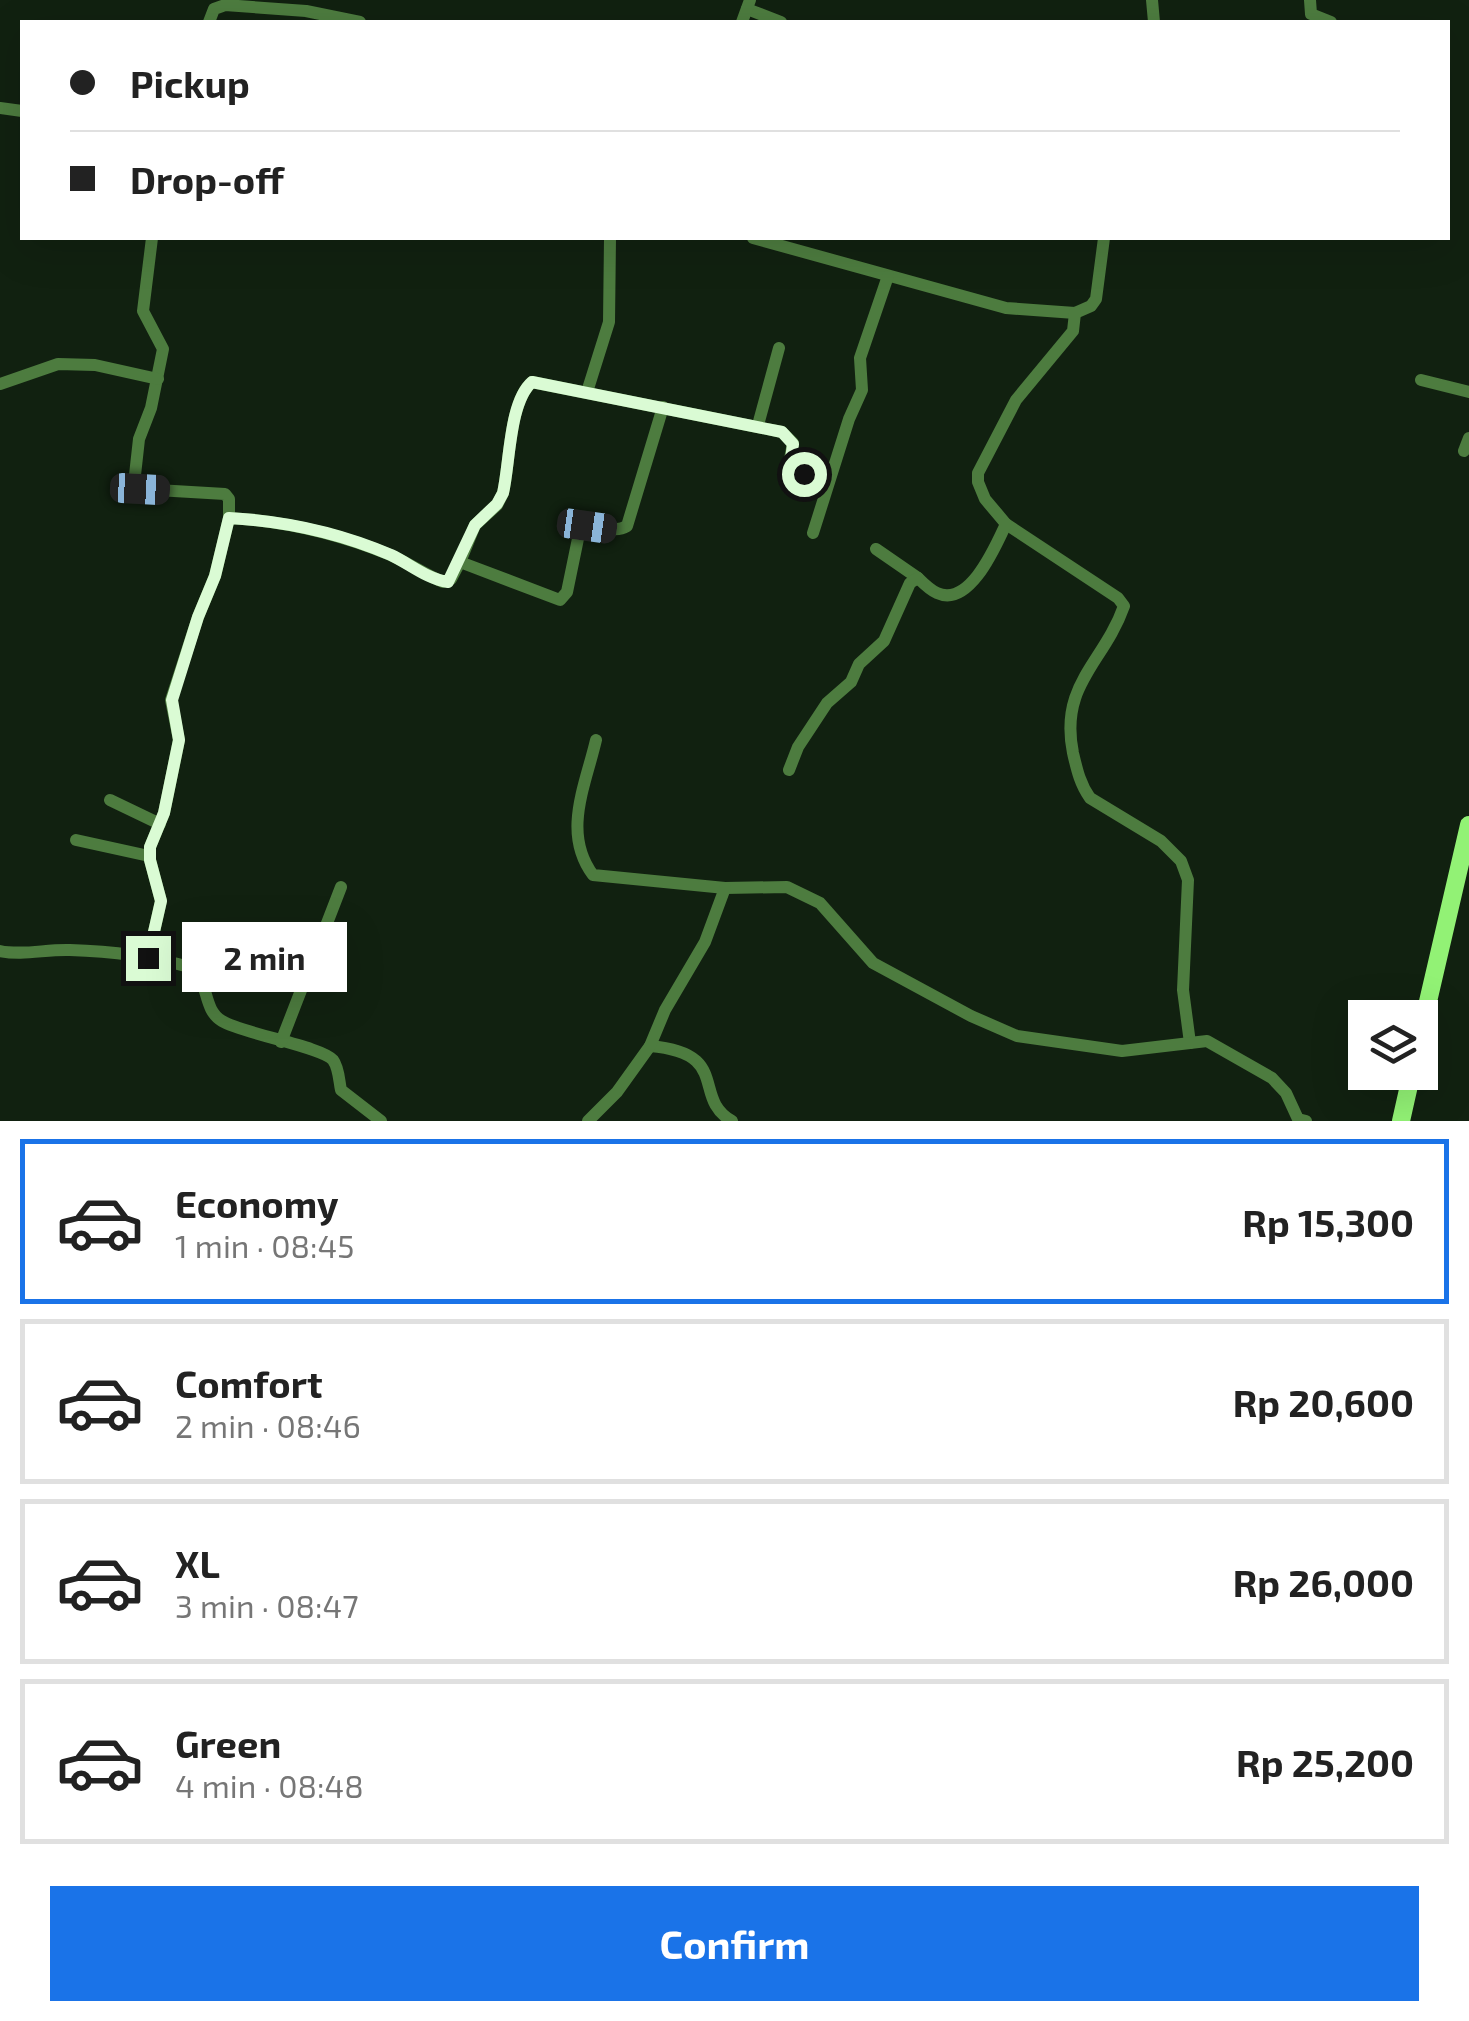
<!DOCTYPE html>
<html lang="en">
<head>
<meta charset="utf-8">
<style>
  body { margin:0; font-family:"Exo 2",sans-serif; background:#f6f6f6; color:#222; height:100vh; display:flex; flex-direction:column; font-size:38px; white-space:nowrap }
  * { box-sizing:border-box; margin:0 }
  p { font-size:32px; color:#767676 }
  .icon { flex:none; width:55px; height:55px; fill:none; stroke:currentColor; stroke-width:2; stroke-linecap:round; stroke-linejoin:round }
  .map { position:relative; height:1121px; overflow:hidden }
  .sheet { display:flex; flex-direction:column; background:#fff; flex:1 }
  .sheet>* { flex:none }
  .top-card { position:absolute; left:20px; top:20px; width:1430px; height:220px; border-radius:0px; box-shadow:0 10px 40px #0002; display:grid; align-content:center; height:220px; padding:0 50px; background:#fff }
  .controls { position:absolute; left:1348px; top:1000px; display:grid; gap:20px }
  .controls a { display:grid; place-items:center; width:90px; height:90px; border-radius:0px; background:#fff; box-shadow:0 10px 40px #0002; font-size:50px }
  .end { position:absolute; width:45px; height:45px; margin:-22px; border:12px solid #dafbd4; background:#111; box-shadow:0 0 0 5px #111 }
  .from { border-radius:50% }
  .bubble { position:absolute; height:70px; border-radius:0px; background:#fff; box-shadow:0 10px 40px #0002; font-size:32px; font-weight:700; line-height:70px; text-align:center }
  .car { position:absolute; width:30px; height:60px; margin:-30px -15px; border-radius:12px; box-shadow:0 0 8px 2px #0007; background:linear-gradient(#222 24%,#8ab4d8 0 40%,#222 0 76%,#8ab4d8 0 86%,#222 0) }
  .top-card b { display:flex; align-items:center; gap:35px; height:95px; font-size:38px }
  .top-card b+b { border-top:2px solid #e0e0e0 }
  .top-card i { width:25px; height:25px; background:#222 }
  ul { padding:18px 0 0; list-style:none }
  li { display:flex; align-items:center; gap:30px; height:165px; margin:0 20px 15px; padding:0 30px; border:5px solid #e0e0e0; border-radius:0px }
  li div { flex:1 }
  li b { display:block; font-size:38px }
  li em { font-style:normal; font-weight:700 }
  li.on { border-color:#1a73e8 }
  li>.icon { width:90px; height:90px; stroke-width:1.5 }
  .cta { display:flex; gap:20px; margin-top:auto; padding:20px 50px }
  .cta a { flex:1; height:115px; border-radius:0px; background:#1a73e8; color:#fff; font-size:40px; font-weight:700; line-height:115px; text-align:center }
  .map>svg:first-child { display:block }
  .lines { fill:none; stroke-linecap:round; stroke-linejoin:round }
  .street { stroke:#4d7c3f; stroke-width:12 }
  .secondary { stroke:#92f275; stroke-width:18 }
  .route { stroke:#dafbd4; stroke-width:12 }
</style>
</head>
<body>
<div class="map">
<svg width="1469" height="1121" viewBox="0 0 1469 1121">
  <rect width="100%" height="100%" fill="#112110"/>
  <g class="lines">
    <g class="street">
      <path d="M1152 0 1154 22"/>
      <path d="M1310 0 1311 14 1331 22"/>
      <path d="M747 9 781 22"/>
      <path d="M209 22 214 9 225 5 306 11 360 22"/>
      <path d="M742 22 750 0"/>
      <path d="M0 108 22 111"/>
      <path d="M152 238 143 311 163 349 151 408 139 439 134 484 140 489 225 494 229 499V518"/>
      <path d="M753 238 1006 308 1075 313 1091 306 1096 299 1104 238"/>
      <path d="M1421 380 1469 392"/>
      <path d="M0 384 58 364 95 365 158 379"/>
      <path d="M587 392 609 322 610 238"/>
      <path d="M758 425 779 348"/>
      <path d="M1464 451 1469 438"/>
      <path d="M1006 524 1118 598 1124 606C1104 663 1059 684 1073 753 1077 770 1080 784 1090 798L1161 841 1181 861 1188 880 1183 990 1190 1043"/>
      <path d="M813 533 849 419 862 390 860 358 888 276"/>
      <path d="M876 549 918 578"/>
      <path d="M460 562 475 525 497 505 503 493C510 463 509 402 532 382L782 432 793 443 789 464 792 469 829 477"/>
      <path d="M596 740C585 787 562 833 593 875L725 888 787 887 820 903 873 963 971 1016 1017 1036 1122 1051 1207 1041 1272 1078 1286 1093 1298 1119 1306 1121"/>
      <path d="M789 770 798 747 827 703 851 682 859 664 884 641 910 583 918 578C923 583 930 590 937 593 970 608 996 545 1006 524L985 499 978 482V473L1016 400 1073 331 1075 313"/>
      <path d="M110 800 160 824"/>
      <path d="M76 840 149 856"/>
      <path d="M0 951C23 956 46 949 70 950 110 951 154 957 193 968 209 983 203 1010 222 1021 244 1034 323 1047 333 1060 339 1068 339 1081 341 1090L381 1121"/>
      <path d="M148 958 161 901 150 860V847L164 813 179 740 171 700 198 617 215 576 229 518C284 521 336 533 388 554 407 562 424 574 443 582L451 579 460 562 560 600 567 592 580 529C595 521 612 535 627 526L663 407"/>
      <path d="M281 1042 341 887"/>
      <path d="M650 1046C732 1053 691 1098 732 1121"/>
      <path d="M588 1121 617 1092 650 1046 665 1010 705 942 725 888"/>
    </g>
    <g class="secondary">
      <path d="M1420 1036 1469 825"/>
      <path d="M1401 1121 1412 1072"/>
    </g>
  </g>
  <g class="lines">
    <path class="route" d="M148 958 161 901 150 860V847L164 813 179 740 172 700 198 617 215 576 229 518C285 521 340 533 391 555 410 564 427 579 448 582L475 525 497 504 503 493C510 463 509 402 532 382L782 432 793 444 790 467 804 474"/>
  </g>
</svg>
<div class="controls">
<a><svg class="icon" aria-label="layers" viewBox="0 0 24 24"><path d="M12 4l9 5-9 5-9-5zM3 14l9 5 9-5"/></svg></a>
</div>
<i class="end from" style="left:804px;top:474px"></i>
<i class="end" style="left:148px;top:958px"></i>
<div class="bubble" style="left:182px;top:922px;width:165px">2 min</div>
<i class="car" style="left:140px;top:489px;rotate:93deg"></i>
<i class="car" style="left:587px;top:526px;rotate:98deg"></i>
<div class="top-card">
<b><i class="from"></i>Pickup</b>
<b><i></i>Drop-off</b>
</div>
</div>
<section class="sheet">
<ul>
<li class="on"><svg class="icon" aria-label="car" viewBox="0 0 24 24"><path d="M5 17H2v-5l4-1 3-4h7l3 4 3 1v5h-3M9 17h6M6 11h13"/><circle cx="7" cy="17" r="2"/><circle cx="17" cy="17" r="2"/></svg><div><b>Economy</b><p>1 min · 08:45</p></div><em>Rp 15,300</em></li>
<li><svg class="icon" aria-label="car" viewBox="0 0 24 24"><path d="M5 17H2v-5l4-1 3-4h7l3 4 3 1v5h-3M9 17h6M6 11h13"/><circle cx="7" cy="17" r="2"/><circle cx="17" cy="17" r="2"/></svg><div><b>Comfort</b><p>2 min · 08:46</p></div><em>Rp 20,600</em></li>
<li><svg class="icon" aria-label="car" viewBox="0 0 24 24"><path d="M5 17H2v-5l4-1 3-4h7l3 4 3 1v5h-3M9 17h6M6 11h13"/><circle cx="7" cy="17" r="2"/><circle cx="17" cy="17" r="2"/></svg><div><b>XL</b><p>3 min · 08:47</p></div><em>Rp 26,000</em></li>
<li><svg class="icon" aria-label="car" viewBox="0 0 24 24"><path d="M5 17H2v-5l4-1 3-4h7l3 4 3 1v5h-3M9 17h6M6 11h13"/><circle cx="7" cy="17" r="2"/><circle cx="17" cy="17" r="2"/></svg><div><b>Green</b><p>4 min · 08:48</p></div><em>Rp 25,200</em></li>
</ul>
<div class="cta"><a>Confirm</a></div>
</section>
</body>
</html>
